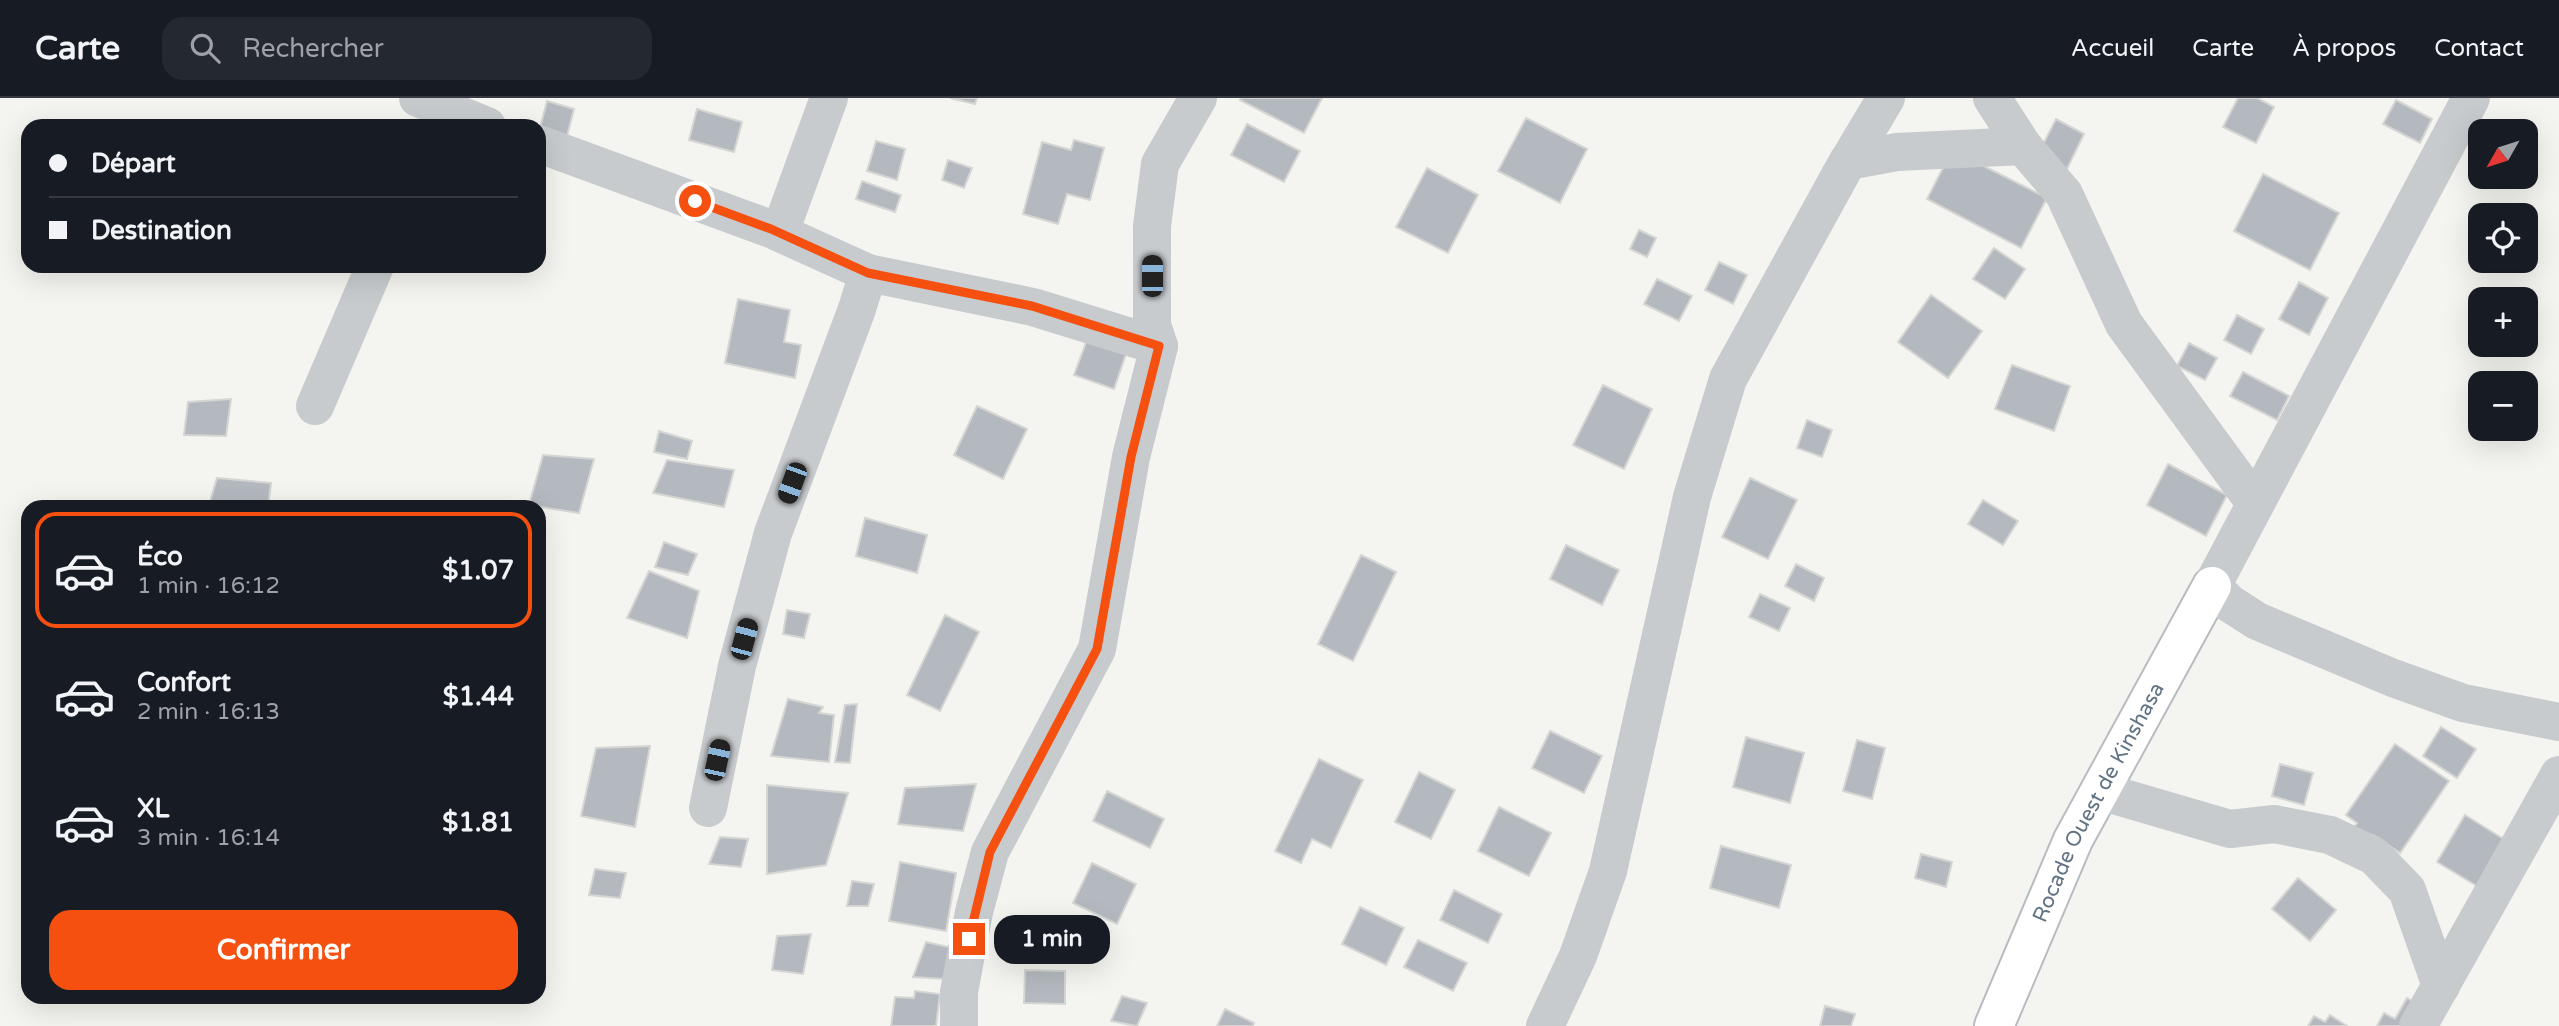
<!DOCTYPE html>
<html lang="fr">
<head>
<meta charset="utf-8">
<style>
  body { margin:0; font-family:"Varela Round",sans-serif; background:#242831; color:#f1f3f6; height:100vh; display:flex; flex-direction:column; font-size:26px; white-space:nowrap }
  * { box-sizing:border-box; margin:0 }
  p { font-size:23px; color:#9ea1a6 }
  .icon { flex:none; width:38px; height:38px; fill:none; stroke:currentColor; stroke-width:2; stroke-linecap:round; stroke-linejoin:round }
  .map { position:relative; flex:1; overflow:hidden }
  .panel { position:absolute; left:21px; top:402px; width:525px; height:504px; display:flex; flex-direction:column; background:#171b24; border-radius:21px; box-shadow:0 7px 28px #0002 }
  .panel>* { flex:none }
  .hud { position:absolute; left:21px; top:21px; width:525px; height:154px; border-radius:21px; box-shadow:0 7px 28px #0002; display:grid; align-content:center; height:154px; padding:0 28px; background:#171b24 }
  .needle { width:46px; rotate:231deg }
  .buttons { position:absolute; left:2468px; top:21px; display:grid; gap:14px }
  .buttons a { display:grid; place-items:center; width:70px; height:70px; border-radius:14px; background:#171b24; box-shadow:0 7px 28px #0002; font-size:35px }
  .end { position:absolute; width:32px; height:32px; margin:-16px; border:9px solid #f5500f; background:#fff; box-shadow:0 0 0 4px #fff }
  .from { border-radius:50% }
  .bubble { position:absolute; height:49px; border-radius:21px; background:#171b24; box-shadow:0 7px 28px #0002; font-size:23px; font-weight:700; line-height:49px; text-align:center }
  .car { position:absolute; width:21px; height:42px; margin:-21px -10px; border-radius:9px; box-shadow:0 0 5px 2px #0007; background:linear-gradient(#222 24%,#8ab4d8 0 40%,#222 0 76%,#8ab4d8 0 86%,#222 0) }
  .hud b { display:flex; align-items:center; gap:24px; height:66px; font-size:26px }
  .hud b+b { border-top:2px solid #363941 }
  .hud i { width:18px; height:18px; background:#f1f3f6 }
  ul { padding:12px 0 0; list-style:none }
  li { display:flex; align-items:center; gap:21px; height:116px; margin:0 14px 10px; padding:0 14px; border:4px solid transparent; border-radius:21px }
  li div { flex:1 }
  li b { display:block; font-size:26px }
  li em { font-style:normal; font-weight:700 }
  li.current { border-color:#f5500f }
  li>.icon { width:63px; height:63px; stroke-width:1.5 }
  .cta { display:flex; gap:14px; margin-top:auto; padding:14px 28px }
  .cta a { flex:1; height:80px; border-radius:21px; background:#f5500f; color:#fff; font-size:28px; font-weight:700; line-height:80px; text-align:center }
  header { display:flex; align-items:center; gap:42px; box-sizing:border-box; height:98px; padding:0 35px; background:#171b24; border-bottom:2px solid #363941 }
  header strong { font-size:33px }
  nav { display:flex; gap:38px; margin-inline-start:auto; font-size:24px }
  .search { width:490px; height:63px; background:#242831; display:flex; align-items:center; gap:18px; box-sizing:border-box; padding:0 24px; border-radius:21px; color:#9ea1a6; font-size:26px }
  .map>svg:first-child { display:block }
  .building { fill:#b3b9be; stroke:#d5d6d3; stroke-width:2 }
  .lines { fill:none; stroke-linecap:round; stroke-linejoin:round }
  .secondary-casing { stroke:#b7bcc1; stroke-width:42 }
  .minor { stroke:#c8cbce; stroke-width:38 }
  .tertiary { stroke:#c8cbce; stroke-width:38 }
  .secondary { stroke:#fff; stroke-width:38 }
  .route { stroke:#f5500f; stroke-width:9 }
  .labels { text-anchor:middle; dominant-baseline:central; stroke-width:7; stroke-linejoin:round; paint-order:stroke }
  .street-label { font-size:21px; fill:#607284; stroke:#fff }
</style>
</head>
<body>
<header>
<strong>Carte</strong>
<div class="search"><svg class="icon" aria-label="search" viewBox="0 0 24 24"><circle cx="10" cy="10" r="6"/><path d="M15 15l6 6"/></svg>Rechercher</div>
<nav><a>Accueil</a><a>Carte</a><a>À propos</a><a>Contact</a></nav>
</header>
<div class="map">
<svg width="2559" height="928" viewBox="0 0 2559 928">
  <rect width="100%" height="100%" fill="#f4f5f0"/>
  <g class="building">
    <path d="M950 0H977L975 6Z"/>
    <path d="M1241 0H1322L1304 35 1240 2Z"/>
    <path d="M2238 0H2257L2274 9 2256 45 2223 29Z"/>
    <path d="M2396 2 2432 21 2420 45 2383 26Z"/>
    <path d="M547 3 574 11 564 50 539 34Z"/>
    <path d="M697 11 742 24 734 54 689 42Z"/>
    <path d="M1526 20 1587 51 1560 105 1498 73Z"/>
    <path d="M2056 21 2084 36 2067 71 2038 56Z"/>
    <path d="M1247 26 1300 53 1284 84 1231 57Z"/>
    <path d="M1074 42 1104 50 1090 102 1067 96 1058 126 1023 116 1042 44 1071 52Z"/>
    <path d="M876 43 905 51 897 82 867 73Z"/>
    <path d="M1952 52 2047 100 2021 150 1927 101Z"/>
    <path d="M948 62 972 70 964 90 942 82Z"/>
    <path d="M1427 70 1478 97 1448 155 1396 129Z"/>
    <path d="M2263 76 2339 115 2310 172 2234 133Z"/>
    <path d="M862 83 901 97 895 114 856 101Z"/>
    <path d="M1639 132 1656 140 1647 159 1630 151Z"/>
    <path d="M1994 150 2025 171 2005 201 1973 181Z"/>
    <path d="M1719 164 1747 177 1733 206 1705 192Z"/>
    <path d="M1657 181 1692 198 1679 223 1644 206Z"/>
    <path d="M2299 184 2328 200 2309 237 2279 221Z"/>
    <path d="M1931 197 1982 233 1948 280 1898 244Z"/>
    <path d="M738 201 790 212 784 244 801 247 795 280 725 265Z"/>
    <path d="M2237 217 2264 231 2251 256 2224 242Z"/>
    <path d="M1087 242 1126 256 1114 291 1074 277Z"/>
    <path d="M2189 245 2217 260 2205 282 2177 268Z"/>
    <path d="M2012 267 2070 288 2054 333 1995 311Z"/>
    <path d="M2243 274 2289 298 2277 322 2230 298Z"/>
    <path d="M1603 287 1652 311 1624 371 1573 347Z"/>
    <path d="M231 301 226 338 184 337 188 304Z"/>
    <path d="M977 308 1027 331 1003 381 954 357Z"/>
    <path d="M1807 322 1832 332 1822 359 1797 350Z"/>
    <path d="M659 333 692 343 687 361 654 354Z"/>
    <path d="M543 357 594 361 579 415 529 407Z"/>
    <path d="M667 362 734 372 724 409 653 395Z"/>
    <path d="M2168 366 2227 397 2206 438 2147 407Z"/>
    <path d="M217 380 271 385 268 410H208Z"/>
    <path d="M1750 380 1797 402 1768 461 1722 439Z"/>
    <path d="M1983 402 2018 423 2003 447 1968 426Z"/>
    <path d="M865 420 927 437 917 475 856 458Z"/>
    <path d="M664 444 697 456 688 477 655 469Z"/>
    <path d="M1566 447 1619 472 1602 507 1550 481Z"/>
    <path d="M1361 457 1396 474 1353 563 1318 546Z"/>
    <path d="M1796 466 1824 480 1814 503 1785 488Z"/>
    <path d="M649 473 699 493 687 540 627 520Z"/>
    <path d="M1760 496 1790 510 1779 533 1749 519Z"/>
    <path d="M787 512 810 516 804 540 783 536Z"/>
    <path d="M945 517 979 534 940 613 907 597Z"/>
    <path d="M788 601 823 609 819 615 834 617 829 664 771 658Z"/>
    <path d="M857 606 850 665 835 664 845 607Z"/>
    <path d="M2441 629 2476 651 2457 680 2423 658Z"/>
    <path d="M1550 633 1602 658 1584 695 1532 670Z"/>
    <path d="M1746 639 1804 655 1790 705 1733 689Z"/>
    <path d="M1857 642 1885 650 1872 701 1843 693Z"/>
    <path d="M2395 646 2449 683 2400 755 2375 738 2353 731 2357 725 2346 717Z"/>
    <path d="M650 648 635 729 581 718 596 650Z"/>
    <path d="M1319 661 1363 682 1331 750 1312 741 1301 765 1275 753Z"/>
    <path d="M2280 666 2313 675 2304 707 2272 698Z"/>
    <path d="M1419 674 1455 692 1431 741 1395 724Z"/>
    <path d="M976 686 963 733 898 726 905 690Z"/>
    <path d="M767 687 848 695 826 767 767 776Z"/>
    <path d="M1107 693 1164 721 1150 750 1093 723Z"/>
    <path d="M1499 709 1551 735 1529 778 1478 753Z"/>
    <path d="M2465 717 2510 745 2482 791 2437 764Z"/>
    <path d="M720 739 748 741 741 769 709 766Z"/>
    <path d="M1721 748 1791 767 1779 810 1710 790Z"/>
    <path d="M1921 756 1952 764 1946 789 1915 780Z"/>
    <path d="M900 764 956 775 946 833 889 823Z"/>
    <path d="M1092 765 1136 786 1117 826 1073 805Z"/>
    <path d="M595 771 626 775 620 800 589 797Z"/>
    <path d="M2298 780 2336 812 2310 843 2272 811Z"/>
    <path d="M852 783 874 786 868 808H847Z"/>
    <path d="M1454 792 1502 816 1488 845 1440 822Z"/>
    <path d="M1360 809 1404 830 1386 867 1342 846Z"/>
    <path d="M811 836 803 876 772 872 777 838Z"/>
    <path d="M1418 842 1467 865 1453 893 1404 869Z"/>
    <path d="M926 844 953 850 944 881 913 879Z"/>
    <path d="M1025 872 1065 873V906L1024 905Z"/>
    <path d="M915 893 940 896 936 928H891L895 899 914 900Z"/>
    <path d="M1122 898 1147 905 1137 928 1111 923Z"/>
    <path d="M2407 900 2424 910 2414 928H2377L2384 915 2395 921Z"/>
    <path d="M1825 908 1855 916 1851 928H1820Z"/>
    <path d="M1225 911 1254 925 1253 928H1217Z"/>
    <path d="M2330 917 2347 928H2308L2314 918 2325 924Z"/>
  </g>
  <g class="lines">
    <defs>
      <g id="secondary">
        <path id="s1" d="M1994 928 2073 742 2212 488"/>
      </g>
    </defs>
    <use href="#secondary" class="secondary-casing"/>
    <g class="minor">
      <path d="M418 0 487 28"/>
      <path d="M1992 0 2023 48 2064 96 2124 226 2255 405"/>
      <path d="M539 46 771 131 868 175"/>
      <path d="M1848 63 1897 54 2023 48"/>
      <path d="M780 134 829 0"/>
      <path d="M315 308 375 168"/>
      <path d="M2212 488 2229 505 2257 523 2393 580 2463 605 2559 624"/>
      <path d="M2100 693 2230 731 2274 726 2330 737 2374 758 2407 792 2441 888"/>
      <path d="M708 710 737 568 773 435 857 211 868 175 1033 209 1159 248"/>
      <path d="M959 928V894L974 814 990 754 1097 551 1131 359 1159 248 1152 227V128L1160 66 1198 0"/>
      <path d="M1545 928 1578 858 1608 773 1692 399 1728 281 1843 72 1886 0"/>
      <path d="M2418 928 2559 677"/>
    </g>
    <path class="tertiary" d="M2212 488 2471 0"/>
    <use href="#secondary" class="secondary"/>
  </g>
  <g class="lines">
    <path class="route" d="M695 103 771 131 868 175 1032 208 1159 248 1131 359 1097 551 990 754 969 841"/>
  </g>
  <g class="labels">
    <g class="street-label">
      <text stroke="none"><textPath href="#s1" startOffset="247">Rocade Ouest de Kinshasa</textPath></text>
    </g>
  </g>
</svg>
<div class="buttons">
<a><svg class="needle" viewBox="-14 -14 28 28"><path d="M0-13l5 13h-10z" fill="#e53935"/><path d="M0 13l5-13h-10z" fill="#9ea1a6"/></svg></a>
<a><svg class="icon" aria-label="locate" viewBox="0 0 24 24"><circle cx="12" cy="12" r="6"/><path d="M12 2v4M12 18v4M2 12h4M18 12h4"/></svg></a>
<a>+</a>
<a>−</a>
</div>
<i class="end from" style="left:695px;top:103px"></i>
<i class="end" style="left:969px;top:841px"></i>
<div class="bubble" style="left:994px;top:817px;width:116px">1 min</div>
<i class="car" style="left:1152px;top:178px;rotate:0deg"></i>
<i class="car" style="left:792px;top:385px;rotate:200deg"></i>
<i class="car" style="left:744px;top:541px;rotate:15deg"></i>
<i class="car" style="left:717px;top:662px;rotate:12deg"></i>
<div class="hud">
<b><i class="from"></i>Départ</b>
<b><i></i>Destination</b>
</div>
<section class="panel">
<ul>
<li class="current"><svg class="icon" aria-label="car" viewBox="0 0 24 24"><path d="M5 17H2v-5l4-1 3-4h7l3 4 3 1v5h-3M9 17h6M6 11h13"/><circle cx="7" cy="17" r="2"/><circle cx="17" cy="17" r="2"/></svg><div><b>Éco</b><p>1 min · 16:12</p></div><em>$1.07</em></li>
<li><svg class="icon" aria-label="car" viewBox="0 0 24 24"><path d="M5 17H2v-5l4-1 3-4h7l3 4 3 1v5h-3M9 17h6M6 11h13"/><circle cx="7" cy="17" r="2"/><circle cx="17" cy="17" r="2"/></svg><div><b>Confort</b><p>2 min · 16:13</p></div><em>$1.44</em></li>
<li><svg class="icon" aria-label="car" viewBox="0 0 24 24"><path d="M5 17H2v-5l4-1 3-4h7l3 4 3 1v5h-3M9 17h6M6 11h13"/><circle cx="7" cy="17" r="2"/><circle cx="17" cy="17" r="2"/></svg><div><b>XL</b><p>3 min · 16:14</p></div><em>$1.81</em></li>
</ul>
<div class="cta"><a>Confirmer</a></div>
</section>
</div>
</body>
</html>
